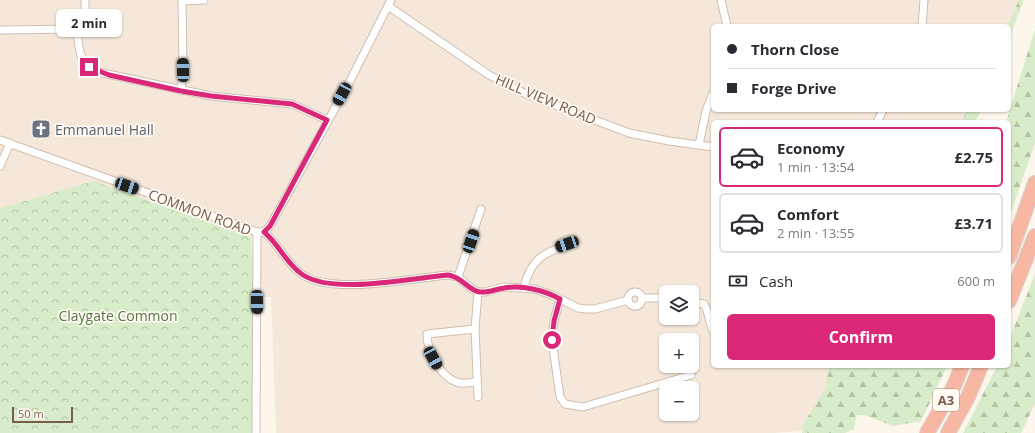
<!DOCTYPE html>
<html lang="en">
<head>
<meta charset="utf-8">
<style>
  body { margin:0; font-family:"Open Sans",sans-serif; background:#f2f2f3; color:#2b2b33; height:100vh; display:flex; flex-direction:column; font-size:15px; white-space:nowrap }
  * { box-sizing:border-box; margin:0 }
  p { font-size:13px; color:#7c7c81 }
  .icon { flex:none; width:22px; height:22px; fill:none; stroke:currentColor; stroke-width:2; stroke-linecap:round; stroke-linejoin:round }
  .map { position:relative; flex:1; overflow:hidden }
  .panel { position:absolute; left:711px; top:120px; width:300px; height:248px; display:flex; flex-direction:column; background:#fff; border-radius:6px; box-shadow:0 1px 3px #0004 }
  .panel>* { flex:none }
  .banner { position:absolute; left:711px; top:24px; width:300px; height:88px; border-radius:6px; box-shadow:0 1px 3px #0004; display:grid; align-content:center; height:88px; padding:0 16px; background:#fff }
  .tools { position:absolute; left:659px; top:285px; display:grid; gap:8px }
  .tools a { display:grid; place-items:center; width:40px; height:40px; border-radius:6px; background:#fff; box-shadow:0 1px 3px #0004; font-size:20px }
  .scale { position:absolute; left:12px; bottom:10px; width:61px; box-sizing:border-box; padding-left:4px; border:2px solid #7a5c4d; border-top:0; font-size:11px; line-height:14px; white-space:nowrap; color:#7a5c4d; -webkit-text-stroke:3px #fffaf3; paint-order:stroke }
  .end { position:absolute; width:18px; height:18px; margin:-9px; border:5px solid #db2777; background:#fff; box-shadow:0 0 0 2px #fff }
  .from { border-radius:50% }
  .bubble { position:absolute; height:28px; border-radius:6px; background:#fff; box-shadow:0 1px 3px #0004; font-size:13px; font-weight:700; line-height:28px; text-align:center }
  .car { position:absolute; width:12px; height:24px; margin:-12px -6px; border-radius:5px; box-shadow:0 0 3px 1px #0007; background:linear-gradient(#222 24%,#8ab4d8 0 40%,#222 0 76%,#8ab4d8 0 86%,#222 0) }
  .banner b { display:flex; align-items:center; gap:14px; height:38px; font-size:15px }
  .banner b+b { border-top:1px solid #e1e1e2 }
  .banner i { width:10px; height:10px; background:#2b2b33 }
  ul { padding:7px 0 0; list-style:none }
  li { display:flex; align-items:center; gap:12px; height:60px; margin:0 8px 6px; padding:0 8px; border:2px solid #e1e1e2; border-radius:6px }
  li div { flex:1 }
  li b { display:block; font-size:15px }
  li em { font-style:normal; font-weight:700 }
  li.selected { border-color:#db2777 }
  li>.icon { width:36px; height:36px; stroke-width:1.5 }
  .pay { display:flex; align-items:center; gap:10px; height:44px; padding:0 16px; font-size:15px }
  .pay p { margin-inline-start:auto }
  .primary-button { display:flex; gap:8px; margin-top:auto; padding:8px 16px }
  .primary-button a { flex:1; height:46px; border-radius:6px; background:#db2777; color:#fff; font-size:16px; font-weight:700; line-height:46px; text-align:center }
  .map>svg:first-child { display:block }
  .residential { fill:#f5e8da; fill-rule:evenodd }
  .forest { fill:url(#forest-firs) }
  .park { fill:url(#park-crowns) }
  .lines { fill:none; stroke-linecap:round; stroke-linejoin:round }
  .street-casing { stroke:#d1beb0; stroke-width:9 }
  .highway-casing { stroke:#dad1cd; stroke-width:16 }
  .street { stroke:#fff; stroke-width:7 }
  .highway { stroke:#f7b7a3; stroke-width:14 }
  .route { stroke:#db2777; stroke-width:5 }
  .labels { text-anchor:middle; dominant-baseline:central; stroke-width:3.5; stroke-linejoin:round; paint-order:stroke }
  .shield { fill:#fffaf3; stroke:#a28b7f; stroke-width:1 }
  .shield-label { font-size:13px; font-weight:bold; fill:#7a5c4d }
  .street-label { font-size:14px; fill:#7a5c4d; stroke:#fffaf3 }
  .worship-label { font-size:14px; fill:#5b616d; stroke:#fffaf3; text-anchor:start }
  .park-label { font-size:14px; fill:#537a41; stroke:#fffaf3 }
</style>
</head>
<body>
<div class="map">
<svg width="1035" height="433" viewBox="0 0 1035 433">
  <defs>
    <pattern id="forest-firs" width="22" height="20" patternUnits="userSpaceOnUse"><rect width="22" height="20" fill="#d8ecc9"/><path d="M5 1l3.5 6h-7zM16 11l3.5 6h-7z" fill="#b4c2a5"/></pattern>
    <pattern id="park-crowns" width="20" height="18" patternUnits="userSpaceOnUse"><rect width="20" height="18" fill="#d8ecc9"/><path d="M2 6a3 3 0 1 1 6 0M12 15a3 3 0 1 1 6 0" fill="none" stroke="#b4c2a5"/></pattern>
  </defs>
  <rect width="100%" height="100%" fill="#fdf6ec"/>
  <path class="residential" d="M0 0H1022L1009 26H713V110H975L970 122H713V366H829L825 389 802 426V431L774 433H276L271 297H262L259 240 94 181 0 208ZM666 292H692V318H666ZM666 340H692V366H666ZM666 388H692V414H666Z"/>
  <g class="forest">
    <path d="M1019 0H1024L1009 39V26H1007Z"/>
    <path d="M1035 29V143L1009 218V122H1006Z"/>
    <path d="M967 110H981L975 122H961Z"/>
    <path d="M1035 274V404L1021 433H963L997 366H1009V340Z"/>
    <path d="M829 366H947L921 421 893 426 864 415H857L854 429 845 433H802V426L825 389Z"/>
  </g>
  <path class="park" d="M94 181 251 237 255 328 253 433H0V208Z"/>
  <g class="lines">
    <defs>
      <g id="street">
        <path d="M721 0 727 26"/>
        <path d="M182 1 204 0"/>
        <path d="M388 6 489 75 526 94 629 133 669 141 713 147"/>
        <path d="M922 26 924 0"/>
        <path d="M77 29C79 50 78 61 98 72L211 96 292 104 327 120"/>
        <path d="M0 30 77 29 85 24V0"/>
        <path d="M181 91 183 70 182 0"/>
        <path d="M877 122 883 110"/>
        <path d="M0 140 257 232H264"/>
        <path d="M699 145 706 111 713 93"/>
        <path d="M0 166 10 143"/>
        <path d="M264 232C279 244 286 264 303 275 334 295 411 278 448 275L458 277 471 288 478 292H485L504 287 535 289 552 295 578 308 586 309H595L628 300"/>
        <path d="M264 232 270 226 350 81 391 0"/>
        <path d="M458 277 481 209"/>
        <path d="M524 288C530 261 542 253 567 245"/>
        <circle cx="635" cy="299" r="7"/>
        <path d="M642 298H666"/>
        <path d="M560 299 554 321 552 340 560 397 565 404 583 407 691 375"/>
        <path d="M692 302 704 304C709 312 709 322 713 331"/>
        <path d="M475 329 427 334C427 352 441 379 460 383 466 384 471 382 476 382"/>
        <path d="M478 397 475 329 478 292"/>
        <path d="M256 433 257 232"/>
      </g>
      <g id="highway">
        <path d="M1009 257 1035 183"/>
        <path d="M1009 301 1035 236"/>
        <path d="M927 433 954 386 962 366"/>
        <path d="M948 433 968 397 981 366"/>
      </g>
    </defs>
    <use href="#street" class="street-casing"/>
    <use href="#highway" class="highway-casing"/>
    <use href="#street" class="street"/>
    <use href="#highway" class="highway"/>
  </g>
  <g class="lines">
    <path class="route" d="M89 67 109 75 181 91 211 96 292 104 327 120 270 226 264 232C279 244 286 264 303 275 334 295 411 278 448 275 463 277 467 290 480 292 488 293 496 289 504 288 522 285 544 290 560 299L554 321 552 340"/>
  </g>
  <defs>
    <symbol id="church-square" viewBox="-11 -11 22 22"><rect x="-9" y="-9" width="18" height="18" rx="4" fill="#6b7280" stroke="#fffaf3"/><path d="M-1.2-6h2.4v3.5h3.3v2.4h-3.3V6h-2.4V-.1h-3.3v-2.4h3.3Z" fill="#fff"/></symbol>
  </defs>
  <g fill-rule="evenodd">
    <use href="#church-square" x="30" y="118" width="22" height="22"/>
  </g>
  <g class="labels">
    <rect class="shield" x="933" y="389" width="26" height="22" rx="3"/>
    <g class="shield-label">
      <text x="946" y="400">A3</text>
    </g>
    <g class="street-label">
      <text transform="translate(546 99) rotate(23)">HILL VIEW ROAD</text>
      <text transform="translate(200 212) rotate(20)">COMMON ROAD</text>
    </g>
    <g class="worship-label">
      <text x="55" y="129">Emmanuel Hall</text>
    </g>
    <g class="park-label">
      <text x="118" y="315">Claygate Common</text>
    </g>
  </g>
</svg>
<div class="tools">
<a><svg class="icon" aria-label="layers" viewBox="0 0 24 24"><path d="M12 4l9 5-9 5-9-5zM3 14l9 5 9-5"/></svg></a>
<a>+</a>
<a>−</a>
</div>
<div class="scale">50 m</div>
<i class="end from" style="left:552px;top:340px"></i>
<i class="end" style="left:89px;top:67px"></i>
<div class="bubble" style="left:56px;top:9px;width:66px">2 min</div>
<i class="car" style="left:183px;top:70px;rotate:359deg"></i>
<i class="car" style="left:342px;top:94px;rotate:209deg"></i>
<i class="car" style="left:127px;top:186px;rotate:109deg"></i>
<i class="car" style="left:471px;top:241px;rotate:19deg"></i>
<i class="car" style="left:567px;top:244px;rotate:251deg"></i>
<i class="car" style="left:257px;top:302px;rotate:179deg"></i>
<i class="car" style="left:433px;top:358px;rotate:151deg"></i>
<div class="banner">
<b><i class="from"></i>Thorn Close</b>
<b><i></i>Forge Drive</b>
</div>
<section class="panel">
<ul>
<li class="selected"><svg class="icon" aria-label="car" viewBox="0 0 24 24"><path d="M5 17H2v-5l4-1 3-4h7l3 4 3 1v5h-3M9 17h6M6 11h13"/><circle cx="7" cy="17" r="2"/><circle cx="17" cy="17" r="2"/></svg><div><b>Economy</b><p>1 min · 13:54</p></div><em>£2.75</em></li>
<li><svg class="icon" aria-label="car" viewBox="0 0 24 24"><path d="M5 17H2v-5l4-1 3-4h7l3 4 3 1v5h-3M9 17h6M6 11h13"/><circle cx="7" cy="17" r="2"/><circle cx="17" cy="17" r="2"/></svg><div><b>Comfort</b><p>2 min · 13:55</p></div><em>£3.71</em></li>
</ul>
<div class="pay"><svg class="icon" aria-label="cash" viewBox="0 0 24 24"><path d="M3 7h18v10H3z"/><circle cx="12" cy="12" r="2"/></svg>Cash<p>600 m</p></div>
<div class="primary-button"><a>Confirm</a></div>
</section>
</div>
</body>
</html>
